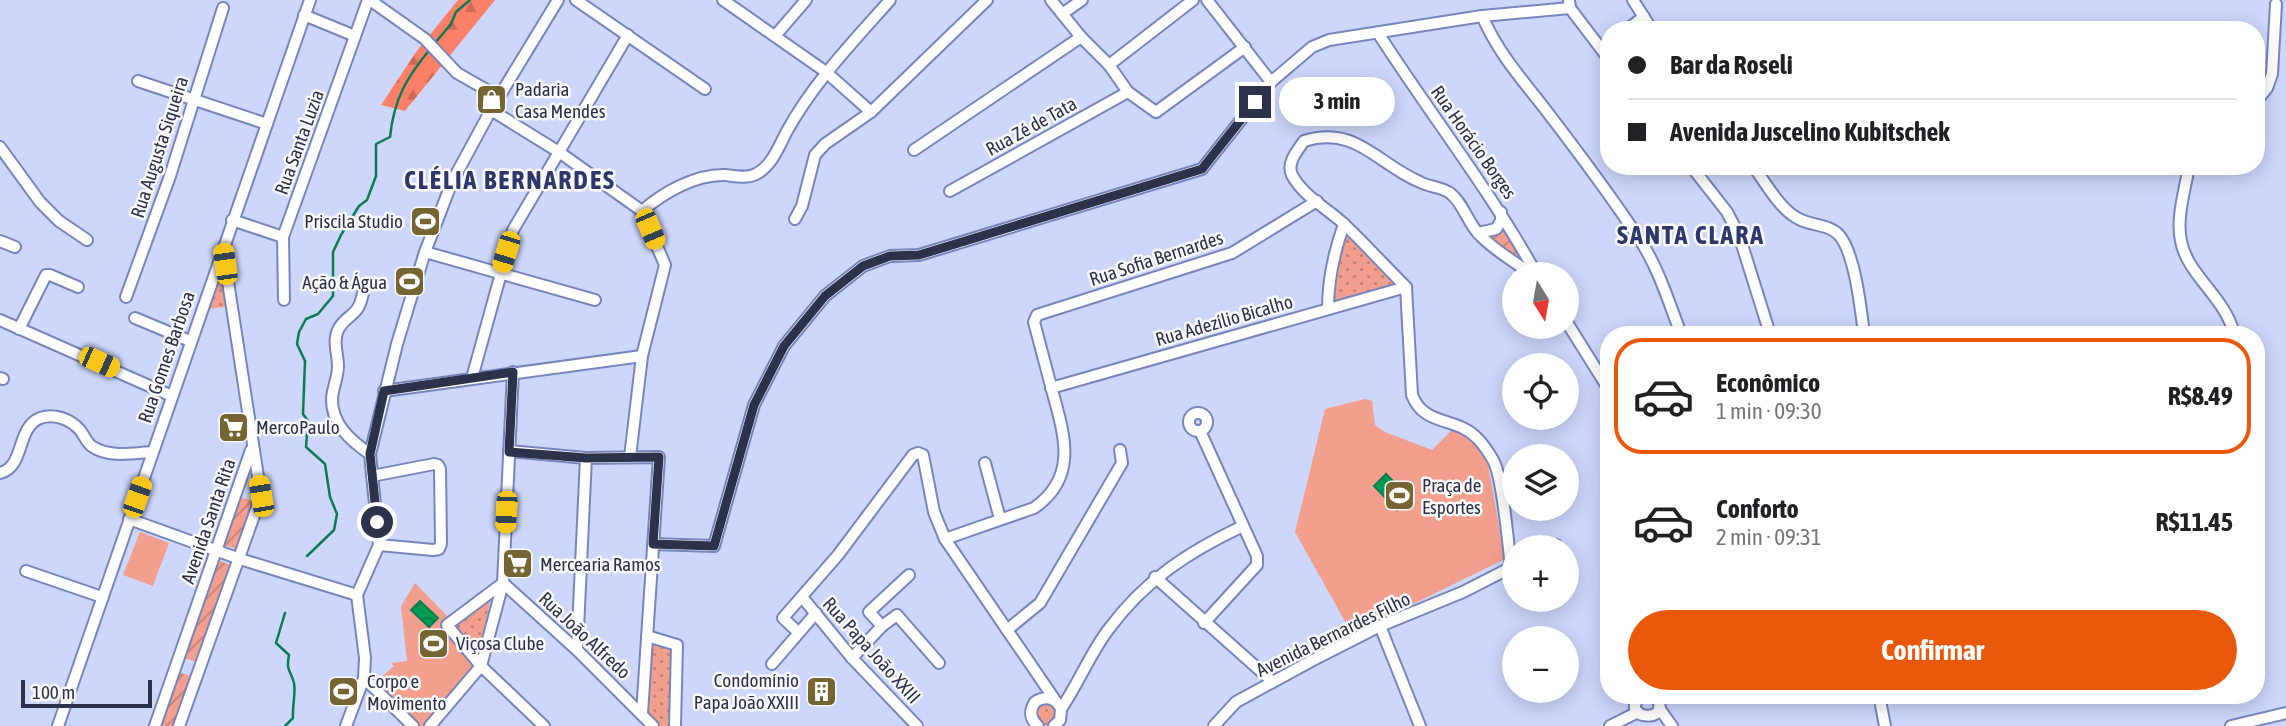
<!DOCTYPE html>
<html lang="pt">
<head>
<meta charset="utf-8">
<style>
  body { margin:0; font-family:"Asap Condensed",sans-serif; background:#f6f6f6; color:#202124; height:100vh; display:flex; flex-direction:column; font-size:26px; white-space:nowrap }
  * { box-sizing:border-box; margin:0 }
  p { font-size:23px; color:#757577 }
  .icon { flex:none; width:38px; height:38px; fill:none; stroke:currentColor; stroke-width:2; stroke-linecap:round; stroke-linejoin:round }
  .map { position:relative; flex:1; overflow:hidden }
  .panel { position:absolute; left:1600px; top:326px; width:665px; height:378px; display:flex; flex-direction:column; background:#fff; border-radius:28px; box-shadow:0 4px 18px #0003 }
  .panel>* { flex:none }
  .hud { position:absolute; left:1600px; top:21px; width:665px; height:154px; border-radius:28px; box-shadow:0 4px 18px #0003; display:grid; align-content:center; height:154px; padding:0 28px; background:#fff }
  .needle { width:46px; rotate:169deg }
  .fabs { position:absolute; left:1502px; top:262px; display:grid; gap:14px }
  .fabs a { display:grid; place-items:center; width:77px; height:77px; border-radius:50%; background:#fff; box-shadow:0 4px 18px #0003; font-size:35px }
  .scale { position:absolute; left:21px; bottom:18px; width:131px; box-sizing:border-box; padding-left:7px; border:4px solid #2c324a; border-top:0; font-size:19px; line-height:24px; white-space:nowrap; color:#2c324a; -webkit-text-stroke:5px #f9f9f9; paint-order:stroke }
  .end { position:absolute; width:32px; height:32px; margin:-16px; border:9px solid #2c324a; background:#fff; box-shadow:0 0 0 4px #fff }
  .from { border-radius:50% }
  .bubble { position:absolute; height:49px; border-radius:24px; background:#fff; box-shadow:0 4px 18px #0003; font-size:23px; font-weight:700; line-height:49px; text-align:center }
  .car { position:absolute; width:21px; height:42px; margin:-21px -10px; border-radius:9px; box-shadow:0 0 5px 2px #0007; background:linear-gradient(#f5c518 24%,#345 0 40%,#f5c518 0 76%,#345 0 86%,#f5c518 0) }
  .hud b { display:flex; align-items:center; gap:24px; height:66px; font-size:26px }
  .hud b+b { border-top:2px solid #e0e0e0 }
  .hud i { width:18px; height:18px; background:#202124 }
  ul { padding:12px 0 0; list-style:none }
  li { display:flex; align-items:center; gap:21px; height:116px; margin:0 14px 10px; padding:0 14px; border:4px solid transparent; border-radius:28px }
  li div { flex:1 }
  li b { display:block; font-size:26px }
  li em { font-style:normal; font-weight:700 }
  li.selected { border-color:#ea580c }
  li>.icon { width:63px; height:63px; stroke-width:1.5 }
  .cta { display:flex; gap:14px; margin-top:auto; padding:14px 28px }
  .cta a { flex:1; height:80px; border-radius:42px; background:#ea580c; color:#fff; font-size:28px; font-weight:700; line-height:80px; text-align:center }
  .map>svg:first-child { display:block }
  .grass { fill:#f29f8d }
  .forest { fill:url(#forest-firs) }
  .park { fill:url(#park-dots) }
  .garden { fill:url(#garden-furrows) }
  .water { fill:url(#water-waves); stroke:#0d7c50; stroke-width:2 }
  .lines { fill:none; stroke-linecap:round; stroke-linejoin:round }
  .stream { stroke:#0d7c50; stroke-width:2.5 }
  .minor-casing { stroke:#7785bd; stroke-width:14 }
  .minor { stroke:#fff; stroke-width:10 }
  .route { stroke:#2c324a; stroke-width:9 }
  .labels { text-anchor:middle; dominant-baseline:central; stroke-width:5; stroke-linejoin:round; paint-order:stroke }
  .poi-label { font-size:19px; fill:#2c324a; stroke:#f9f9f9; text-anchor:start }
  .street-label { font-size:19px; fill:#2c324a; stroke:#f9f9f9 }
  .district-label { font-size:26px; font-weight:bold; letter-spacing:2px; fill:#2d3769; stroke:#f9f9f9 }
</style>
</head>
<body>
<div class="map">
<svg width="2286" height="726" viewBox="0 0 2286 726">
  <defs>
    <pattern id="forest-firs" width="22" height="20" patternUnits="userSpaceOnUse" patternTransform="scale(1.75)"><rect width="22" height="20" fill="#fc8067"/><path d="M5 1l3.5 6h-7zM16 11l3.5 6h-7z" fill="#cc6957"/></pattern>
    <pattern id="park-dots" width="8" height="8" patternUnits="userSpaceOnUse" patternTransform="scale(1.75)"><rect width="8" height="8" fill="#f29f8d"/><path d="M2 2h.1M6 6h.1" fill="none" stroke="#c48275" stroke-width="1.8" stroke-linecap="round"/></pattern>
    <pattern id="garden-furrows" width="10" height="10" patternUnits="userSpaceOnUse" patternTransform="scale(1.75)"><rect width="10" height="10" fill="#f29f8d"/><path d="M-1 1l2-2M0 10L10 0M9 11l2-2" fill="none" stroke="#c48275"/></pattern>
    <pattern id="water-waves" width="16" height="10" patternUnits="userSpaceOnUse" patternTransform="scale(1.75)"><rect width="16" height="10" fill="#009c52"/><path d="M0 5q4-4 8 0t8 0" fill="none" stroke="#038046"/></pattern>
  </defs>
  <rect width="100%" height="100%" fill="#cdd7fc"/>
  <g class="grass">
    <path d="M1365 399 1372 401 1375 425 1385 432 1432 450 1454 428 1463 431 1487 460 1505 559 1352 634 1295 532 1325 409Z"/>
    <path d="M140 532 169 543 153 586 123 575Z"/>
    <path d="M415 583 452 621 477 660 427 726H418L367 675 379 679 394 666 391 663 407 661 401 606Z"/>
  </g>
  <path class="forest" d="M458 0H495L405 111 381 105 416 52Z"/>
  <g class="park">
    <path d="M1344 233 1396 283 1333 305V289Z"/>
    <path d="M220 279 222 280 225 307 209 309Z"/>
    <path d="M492 593 477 660 452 621Z"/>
    <path d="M650 643 673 647 670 726H658L648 715Z"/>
    <circle cx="1046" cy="714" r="11"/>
  </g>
  <g class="garden">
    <path d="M1501 222 1534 275 1485 234Z"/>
    <path d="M240 497 253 501 237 549 223 545Z"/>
    <path d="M218 560 230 565 197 662 184 658Z"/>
    <path d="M178 672 194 677 176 726H160Z"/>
  </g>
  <g class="water">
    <path d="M1386 474 1409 497 1397 510 1374 486Z"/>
    <path d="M420 601 438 618 429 627 411 610Z"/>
  </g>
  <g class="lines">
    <g class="stream">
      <path d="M435 43 451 24 456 12 470 0"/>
      <path d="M307 556 334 530 337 514 330 497 325 464 306 447 308 421 303 414 305 361 297 344 299 332 306 319 318 314 333 296V252L341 235 359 206 367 200 376 176V144L390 137C394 98 407 77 431 48"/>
      <path d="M285 613 276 643 289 655C286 671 290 669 294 683 296 693 292 707 293 718L285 726"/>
    </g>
    <defs>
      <g id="minor">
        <path d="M370 0 425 39 457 73 499 97"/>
        <path d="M576 0 705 89"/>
        <path d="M723 0 826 72 871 112"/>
        <path d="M1051 0 1081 37 1109 65 1128 92 1156 112 1245 47"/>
        <path d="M1207 0 1271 82"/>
        <path d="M1569 0 1570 8 1608 58"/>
        <path d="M1633 0 1652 30"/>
        <path d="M1062 14 1082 0"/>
        <path d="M304 15 355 36"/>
        <path d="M1482 16C1499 54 1520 77 1545 109 1578 152 1611 196 1640 240 1659 269 1669 303 1681 334"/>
        <path d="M1626 30 1644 17"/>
        <path d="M1378 33C1430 114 1490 190 1537 275"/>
        <path d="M775 36 806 0"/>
        <path d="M1109 65 1193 0"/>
        <path d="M138 81 267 124"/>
        <path d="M2256 102 2267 88 2272 74 2276 4"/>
        <path d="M491 110 559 152 642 211"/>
        <path d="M0 147 40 202 59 221 87 240"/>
        <path d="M914 150 1081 37"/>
        <path d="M1691 166 1727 212 1739 235 1770 334"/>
        <path d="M1753 166C1766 183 1780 210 1799 219 1812 226 1829 224 1839 235 1855 253 1861 310 1864 334"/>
        <path d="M2189 166C2185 190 2176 218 2181 241 2187 275 2226 298 2234 334"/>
        <path d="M950 191 1128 92"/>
        <path d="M795 219 802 206 815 155 825 144 871 112 987 0"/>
        <path d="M232 220 283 237"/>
        <path d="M1478 233 1496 229 1501 221V212"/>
        <path d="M0 241 15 247"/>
        <path d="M425 252 595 300"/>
        <path d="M363 293C358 318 349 312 339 328 332 340 338 354 338 366 338 377 333 387 332 398 331 424 351 441 370 454"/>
        <path d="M126 297 170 176 223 8"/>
        <path d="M284 300 283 237 368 0"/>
        <path d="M1328 309C1328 279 1334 252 1344 224"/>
        <path d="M135 318 190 341"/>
        <path d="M0 320 172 396"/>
        <path d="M1566 321 1608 388"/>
        <path d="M19 329 46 275H50L78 287"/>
        <path d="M0 378 3 379"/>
        <path d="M472 378 513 230 628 35"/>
        <path d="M1051 388 1406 287"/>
        <path d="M384 391 642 356"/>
        <circle cx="1198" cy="422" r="9"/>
        <path d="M1200 431 1257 556V565L1204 623"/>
        <path d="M509 451 586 458 659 457 642 714"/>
        <path d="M630 457 642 356 665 265 642 211C663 193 695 174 725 175 735 176 746 179 756 174 772 166 779 146 787 131 814 82 853 42 890 0"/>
        <path d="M985 463 1000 519"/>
        <path d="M0 473C25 467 16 428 40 418 54 413 70 419 80 430 84 435 87 444 93 447 110 458 133 453 152 452"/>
        <path d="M372 476 434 464 438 465 440 469 441 544 439 549 433 550 379 545"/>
        <path d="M129 519 240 559 357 595"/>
        <path d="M945 539 1034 508C1079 477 1064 434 1052 390 1046 368 1040 345 1034 322L1037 315 1232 253 1317 201"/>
        <path d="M653 544 714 546 754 405 784 346 825 296 863 266 890 256 919 255 1202 169 1271 82 1312 47 1329 40 1482 16 1570 8"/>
        <path d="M1550 548 1556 545"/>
        <path d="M1511 567C1508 544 1503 477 1493 460 1489 453 1483 444 1477 438 1456 416 1424 427 1412 395L1406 287C1385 266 1365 244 1344 224 1328 209 1302 195 1292 175 1286 163 1298 150 1304 141 1356 125 1377 164 1420 182 1429 187 1442 187 1450 193 1463 203 1467 221 1478 233 1492 249 1515 262 1533 275"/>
        <path d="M26 571 102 597"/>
        <path d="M1155 577 1273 682"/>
        <path d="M503 583 447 625 481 666 544 726"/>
        <path d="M503 583 577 650 653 726"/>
        <path d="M802 597 852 658 917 726"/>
        <path d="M882 626 869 612 909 575"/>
        <path d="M1380 626 1420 726"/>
        <path d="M1007 630 1040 603 1122 463 1120 450"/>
        <path d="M798 632 783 618 838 555 913 455 918 453 923 455 934 512 945 539 1055 700"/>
        <path d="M647 636 677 645 675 726"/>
        <path d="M577 650 586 458"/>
        <path d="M852 658 882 626 897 615 939 663"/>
        <path d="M772 664 816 613"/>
        <path d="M364 678 413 726"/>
        <path d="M1641 695C1616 722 1678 723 1654 695"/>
        <path d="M1879 695 1885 726"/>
        <path d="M1659 708 1672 726"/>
        <path d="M1061 709C1078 684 1090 654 1108 630 1145 580 1188 552 1243 526"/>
        <path d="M58 726 310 0"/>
        <path d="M155 726 251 450"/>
        <path d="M179 726 261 496 223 249"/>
        <path d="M346 726 364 678 365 658 357 595 379 545 370 454 397 344 425 252 452 182 491 110 558 0"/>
        <path d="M430 726 481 666 503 583 513 372"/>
        <path d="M1038 726C1030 719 1029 711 1035 702 1045 695 1056 698 1061 709L1060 720 1054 726"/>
        <path d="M1214 726 1236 702 1313 660 1380 626 1463 592 1514 566"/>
        <path d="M1610 726 1638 712"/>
        <path d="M2231 726 2286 713"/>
      </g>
    </defs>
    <use href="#minor" class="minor-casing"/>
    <use href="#minor" class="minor"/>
  </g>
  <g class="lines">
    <path class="route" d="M377 522 370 454 384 391 513 372 509 452 586 458 659 457 653 544 714 546 754 405 784 346 825 296 863 266 890 256 919 255 1202 169 1255 102"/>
  </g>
  <defs>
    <symbol id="shop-square" viewBox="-11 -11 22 22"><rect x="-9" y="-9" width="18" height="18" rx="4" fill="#746532" stroke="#f9f9f9"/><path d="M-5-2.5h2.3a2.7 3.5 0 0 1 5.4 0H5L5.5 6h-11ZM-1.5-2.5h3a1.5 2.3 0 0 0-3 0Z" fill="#fff"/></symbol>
    <symbol id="stadium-square" viewBox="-11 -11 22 22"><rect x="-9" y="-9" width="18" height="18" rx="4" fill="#746532" stroke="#f9f9f9"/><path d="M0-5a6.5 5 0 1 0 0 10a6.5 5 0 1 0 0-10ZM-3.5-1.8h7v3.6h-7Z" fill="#fff"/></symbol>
    <symbol id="supermarket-square" viewBox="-11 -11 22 22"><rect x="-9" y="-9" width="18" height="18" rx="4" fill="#746532" stroke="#f9f9f9"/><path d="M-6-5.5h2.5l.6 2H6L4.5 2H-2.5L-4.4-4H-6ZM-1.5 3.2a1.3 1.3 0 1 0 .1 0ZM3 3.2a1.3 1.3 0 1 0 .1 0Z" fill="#fff"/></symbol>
    <symbol id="building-square" viewBox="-11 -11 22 22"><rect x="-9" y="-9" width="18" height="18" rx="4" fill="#746532" stroke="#f9f9f9"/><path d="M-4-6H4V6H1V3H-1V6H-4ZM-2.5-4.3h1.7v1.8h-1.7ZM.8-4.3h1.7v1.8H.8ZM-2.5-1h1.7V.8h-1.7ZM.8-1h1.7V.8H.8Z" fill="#fff"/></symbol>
  </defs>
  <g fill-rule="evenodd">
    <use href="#shop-square" x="474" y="82" width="35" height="35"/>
    <use href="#stadium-square" x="408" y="204" width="35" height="35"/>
    <use href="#stadium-square" x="392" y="264" width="35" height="35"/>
    <use href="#supermarket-square" x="216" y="410" width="35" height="35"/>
    <use href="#stadium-square" x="1382" y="478" width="35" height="35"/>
    <use href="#supermarket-square" x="500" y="546" width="35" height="35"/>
    <use href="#stadium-square" x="416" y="626" width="35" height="35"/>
    <use href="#building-square" x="804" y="674" width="35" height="35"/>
    <use href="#stadium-square" x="326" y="674" width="35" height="35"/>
  </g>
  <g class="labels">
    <g class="poi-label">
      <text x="515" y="89">Padaria<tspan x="515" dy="22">Casa Mendes</tspan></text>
      <text x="403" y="221" text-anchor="end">Priscila Studio</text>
      <text x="387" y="282" text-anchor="end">Ação &amp; Água</text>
      <text x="256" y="427">MercoPaulo</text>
      <text x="1422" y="485">Praça de<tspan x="1422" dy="22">Esportes</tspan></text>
      <text x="540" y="564">Mercearia Ramos</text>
      <text x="456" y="643">Viçosa Clube</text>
      <text x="799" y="680" text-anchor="end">Condomínio<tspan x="799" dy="22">Papa João XXIII</tspan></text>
      <text x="367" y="681">Corpo e<tspan x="367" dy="22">Movimento</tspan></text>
    </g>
    <g class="street-label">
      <text transform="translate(1031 126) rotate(-29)">Rua Zé de Tata</text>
      <text transform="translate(299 142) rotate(-70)">Rua Santa Luzia</text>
      <text transform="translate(1474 142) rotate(55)">Rua Horácio Borges</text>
      <text transform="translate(159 147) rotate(-72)">Rua Augusta Siqueira</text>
      <text transform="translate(1156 258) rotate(-18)">Rua Sofia Bernardes</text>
      <text transform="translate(1224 320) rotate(-16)">Rua Adezílio Bicalho</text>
      <text transform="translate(166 357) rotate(-71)">Rua Gomes Barbosa</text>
      <text transform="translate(208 521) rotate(-71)">Avenida Santa Rita</text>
      <text transform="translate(1333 634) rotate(-26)">Avenida Bernardes Filho</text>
      <text transform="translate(585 635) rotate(43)">Rua João Alfredo</text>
      <text transform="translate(872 650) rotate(48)">Rua Papa João XXIII</text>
    </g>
    <g class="district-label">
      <text x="510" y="180">CLÉLIA BERNARDES</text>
      <text x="1691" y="235">SANTA CLARA</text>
    </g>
  </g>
</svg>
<div class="fabs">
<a><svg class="needle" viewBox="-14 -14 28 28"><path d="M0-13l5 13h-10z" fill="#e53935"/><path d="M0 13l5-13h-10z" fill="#757577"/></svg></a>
<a><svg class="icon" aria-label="locate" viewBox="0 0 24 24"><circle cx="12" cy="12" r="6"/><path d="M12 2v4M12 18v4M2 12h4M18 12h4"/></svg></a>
<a><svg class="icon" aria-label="layers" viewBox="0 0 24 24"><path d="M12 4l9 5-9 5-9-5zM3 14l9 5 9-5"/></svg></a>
<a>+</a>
<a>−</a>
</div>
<div class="scale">100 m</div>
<i class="end from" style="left:377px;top:522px"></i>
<i class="end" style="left:1255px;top:102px"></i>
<div class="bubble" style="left:1279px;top:77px;width:116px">3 min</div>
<i class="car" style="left:650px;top:229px;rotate:157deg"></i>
<i class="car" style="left:506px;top:252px;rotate:197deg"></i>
<i class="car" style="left:225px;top:264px;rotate:352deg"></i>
<i class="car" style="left:99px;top:362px;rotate:114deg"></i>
<i class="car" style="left:261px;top:496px;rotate:350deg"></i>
<i class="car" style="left:137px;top:497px;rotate:19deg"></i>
<i class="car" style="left:506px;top:512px;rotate:183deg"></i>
<div class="hud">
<b><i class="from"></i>Bar da Roseli</b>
<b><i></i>Avenida Juscelino Kubitschek</b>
</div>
<section class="panel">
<ul>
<li class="selected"><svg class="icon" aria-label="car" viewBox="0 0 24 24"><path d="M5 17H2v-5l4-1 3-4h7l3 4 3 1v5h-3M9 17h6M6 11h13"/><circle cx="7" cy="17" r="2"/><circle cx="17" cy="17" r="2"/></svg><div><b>Econômico</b><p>1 min · 09:30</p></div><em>R$8.49</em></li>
<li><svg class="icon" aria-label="car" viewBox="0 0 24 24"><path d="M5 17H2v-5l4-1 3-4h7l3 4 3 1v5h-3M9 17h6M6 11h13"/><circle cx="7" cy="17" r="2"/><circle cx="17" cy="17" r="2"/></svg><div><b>Conforto</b><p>2 min · 09:31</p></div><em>R$11.45</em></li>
</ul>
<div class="cta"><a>Confirmar</a></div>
</section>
</div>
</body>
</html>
